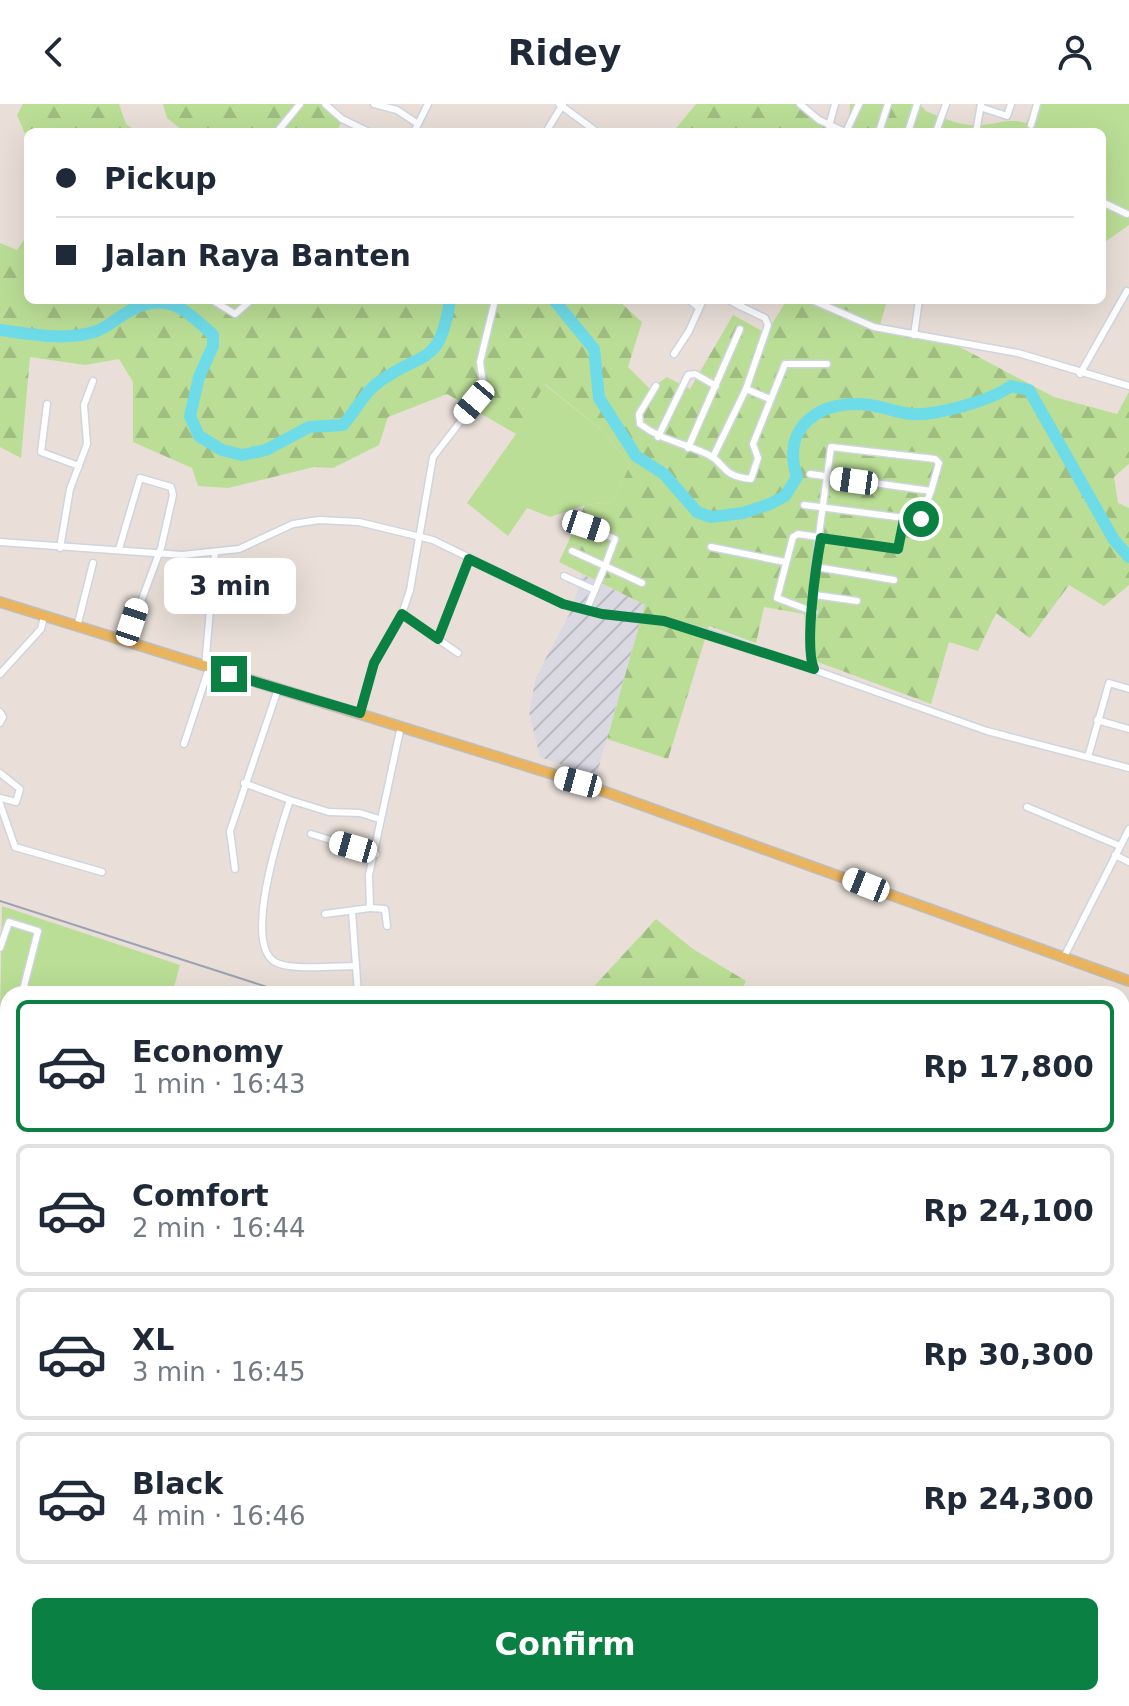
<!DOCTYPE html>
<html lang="en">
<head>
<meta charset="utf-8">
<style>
  body { margin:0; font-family:"DejaVu Sans",sans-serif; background:#f6f6f7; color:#1f2937; height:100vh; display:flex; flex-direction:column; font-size:30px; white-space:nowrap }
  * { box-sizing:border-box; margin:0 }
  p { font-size:26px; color:#747a83 }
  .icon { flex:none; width:44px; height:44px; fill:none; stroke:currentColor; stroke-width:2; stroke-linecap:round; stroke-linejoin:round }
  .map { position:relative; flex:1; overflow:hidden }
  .details { position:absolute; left:0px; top:882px; width:1130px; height:720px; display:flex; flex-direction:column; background:#fff; border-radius:24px 24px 0 0; box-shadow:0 8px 32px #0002 }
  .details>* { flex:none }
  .guide { position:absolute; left:24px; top:24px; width:1082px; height:176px; border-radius:12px; box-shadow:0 8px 32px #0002; display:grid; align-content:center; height:176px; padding:0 32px; background:#fff }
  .end { position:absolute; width:36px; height:36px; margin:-18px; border:10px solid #0b8043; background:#fff; box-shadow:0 0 0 4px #fff }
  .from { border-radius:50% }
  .bubble { position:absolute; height:56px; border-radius:12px; background:#fff; box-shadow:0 8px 32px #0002; font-size:26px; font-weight:700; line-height:56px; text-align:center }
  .car { position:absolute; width:24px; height:48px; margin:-24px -12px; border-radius:10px; box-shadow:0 0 6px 2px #0007; background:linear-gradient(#fff 24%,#345 0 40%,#fff 0 76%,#345 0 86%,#fff 0) }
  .guide b { display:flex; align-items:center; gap:28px; height:76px; font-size:30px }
  .guide b+b { border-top:2px solid #e0e1e3 }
  .guide i { width:20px; height:20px; background:#1f2937 }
  ul { padding:14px 0 0; list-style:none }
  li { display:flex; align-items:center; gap:24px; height:132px; margin:0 16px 12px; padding:0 16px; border:4px solid #e0e1e3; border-radius:12px }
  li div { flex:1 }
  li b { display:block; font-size:30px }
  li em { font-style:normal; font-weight:700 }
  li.active { border-color:#0b8043 }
  li>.icon { width:72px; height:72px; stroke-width:1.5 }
  .cta { display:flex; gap:16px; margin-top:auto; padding:16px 32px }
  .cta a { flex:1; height:92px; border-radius:12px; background:#0b8043; color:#fff; font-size:32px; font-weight:700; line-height:92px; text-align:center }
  header { display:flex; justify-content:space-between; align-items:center; height:104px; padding:0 32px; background:#fff; font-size:36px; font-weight:700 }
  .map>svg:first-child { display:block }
  .industrial { fill:url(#industrial-furrows) }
  .grass { fill:#bade96 }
  .forest { fill:url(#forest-firs) }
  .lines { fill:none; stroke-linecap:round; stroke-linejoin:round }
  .river { stroke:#6edbe8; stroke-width:12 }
  .street-casing { stroke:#ced4e0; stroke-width:9 }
  .primary-casing { stroke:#bebebe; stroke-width:12 }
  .street { stroke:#fff; stroke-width:6 }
  .primary { stroke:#eab35d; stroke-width:9 }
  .rail { stroke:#9ca2b1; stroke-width:2 }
  .route { stroke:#0b8043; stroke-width:10 }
</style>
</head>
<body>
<header><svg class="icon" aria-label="back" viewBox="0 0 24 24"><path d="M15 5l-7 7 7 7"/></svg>Ridey<svg class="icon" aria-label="person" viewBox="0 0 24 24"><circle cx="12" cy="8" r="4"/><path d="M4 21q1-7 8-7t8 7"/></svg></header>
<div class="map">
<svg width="1129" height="1602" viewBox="0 0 1129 1602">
  <defs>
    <pattern id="industrial-furrows" width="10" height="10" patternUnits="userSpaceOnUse" patternTransform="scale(2)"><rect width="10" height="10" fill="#dad9e1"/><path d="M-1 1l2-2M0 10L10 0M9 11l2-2" fill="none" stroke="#bbbac1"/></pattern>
    <pattern id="forest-firs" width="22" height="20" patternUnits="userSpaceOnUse" patternTransform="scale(2)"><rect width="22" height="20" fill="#bade96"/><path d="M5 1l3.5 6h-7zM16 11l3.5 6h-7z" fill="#a0be81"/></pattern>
  </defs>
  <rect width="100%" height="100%" fill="#e9dfd8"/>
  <path class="industrial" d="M582 470 645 501 596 673 540 653 529 608 536 573 572 505Z"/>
  <g class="grass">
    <path d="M1035 0H1129V121L1102 140V28H871L926 7C945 15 962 23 982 21 1001 20 1005 14 1026 19Z"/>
    <path d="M544 280 603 327 630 361 613 398 585 401 550 413 527 404 508 432 467 399 516 330Z"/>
    <path d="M2 802 180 861 172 890H8V919L0 917Z"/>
  </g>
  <g class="forest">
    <path d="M23 0H119L126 20 137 28H28V37L17 11Z"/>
    <path d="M163 0H326L341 19 336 28H185L167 14Z"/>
    <path d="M696 0H800L842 28H673Z"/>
    <path d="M850 0H919L926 7 871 28H849Z"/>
    <path d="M28 130V196H618L642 218 628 263 650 285 667 273 690 285 733 211 766 229 787 196H887L879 225 958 242 1054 293 1117 310 1129 288V360L1114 373 1118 399 1129 404V481L1104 502 1069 481 1030 534 996 509 978 547 949 538 931 600 810 555 804 510 764 503 756 539 709 522 668 655 607 635 645 501 559 458 585 401 613 398 630 361 603 327 545 280 516 330 447 290 388 313 379 341 333 364 314 363 228 384 198 382 192 364 133 338V278L119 255 85 261 30 253 21 354 0 343V139L17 146Z"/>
    <path d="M656 815 693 845 746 877 739 890H587Z"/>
  </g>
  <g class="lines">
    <g class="river">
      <path d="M554 196 594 245 599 294 636 352 664 370 697 408 711 413 743 409 770 400 785 392 797 373C780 322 822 294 870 301 884 303 898 309 912 310 936 312 992 296 1011 282L1029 286 1114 436 1129 453"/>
      <path d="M0 226C30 230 63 237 94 228 105 225 116 215 126 209 165 185 185 205 213 231V242L199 273 190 312 199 332 222 346 242 351 266 346 309 323 343 321C354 309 363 291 375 281 422 244 439 267 450 196"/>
    </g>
    <defs>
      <g id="street">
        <path d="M325 0 342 15 369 28"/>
        <path d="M374 0 397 6 418 20"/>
        <path d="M559 0 597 28"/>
        <path d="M800 0 819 16 845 28"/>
        <path d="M983 4 1007 12 1011 0"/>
        <path d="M1031 21 1037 0"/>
        <path d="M829 22 835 0"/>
        <path d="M277 28 300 0"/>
        <path d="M414 28 428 0"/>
        <path d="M546 28 563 0"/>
        <path d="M846 28 859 0"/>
        <path d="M879 28 888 0"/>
        <path d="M908 28 917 0"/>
        <path d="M936 28 946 0"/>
        <path d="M976 28 981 0"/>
        <path d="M1102 98 1127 110"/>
        <path d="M212 196 235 210 251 196"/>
        <path d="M689 196 699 204"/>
        <path d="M729 196 740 202"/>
        <path d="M812 196 874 223 1018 249 1129 282"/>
        <path d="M914 231 919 196"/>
        <path d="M674 250 689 227 703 196"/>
        <path d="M1080 270 1127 187"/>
        <path d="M656 282 639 310 640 320C662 337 685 339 709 351 726 360 721 372 751 375L758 354 753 340 785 260H827"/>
        <path d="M746 285 770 295"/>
        <path d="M47 300 41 348 79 362"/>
        <path d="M658 333 688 271 695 270 716 282"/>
        <path d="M688 344 740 225"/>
        <path d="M713 353 746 285 768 221 765 214 740 202 743 196"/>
        <path d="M804 401 920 416 931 387 810 370"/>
        <path d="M0 438 182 451 239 445 293 420 319 416 359 418 433 436 563 500 602 510 664 517 718 532 987 627 1129 664"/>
        <path d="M711 443 785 458"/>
        <path d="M60 444 70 385 87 340 84 301 93 277"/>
        <path d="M119 445 140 374 171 383 173 391 161 444 126 538"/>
        <path d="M572 447 605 462 615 435 586 422"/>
        <path d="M816 463 894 476"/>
        <path d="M564 472 595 486"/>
        <path d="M815 491 857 497"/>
        <path d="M586 507 605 462 642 479"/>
        <path d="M814 508 777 494 793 433 798 430 898 445 904 415"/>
        <path d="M402 510 458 549"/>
        <path d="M77 523 93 459"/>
        <path d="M438 535 469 455"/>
        <path d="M205 563 215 448"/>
        <path d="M814 564C801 534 826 384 831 343L935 355 939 359 931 387"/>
        <path d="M0 570 41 525 44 513"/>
        <path d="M0 608 3 613 0 619"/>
        <path d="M360 609 374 559 402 510 410 486 433 353 484 287 480 258 495 196"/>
        <path d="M1097 616 1129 625"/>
        <path d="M184 640 209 564"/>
        <path d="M1088 653 1109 579 1129 585"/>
        <path d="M0 669 20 685 16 698 0 694"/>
        <path d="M244 679 290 696C280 726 243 839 275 858 290 867 337 862 356 862"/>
        <path d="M290 696 329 708 360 709 379 715"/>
        <path d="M0 700 15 743 102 768"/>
        <path d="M1027 703 1120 742"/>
        <path d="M311 730 376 750"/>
        <path d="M1115 751 1129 758"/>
        <path d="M235 765 230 727 278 585"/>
        <path d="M370 804 385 805 387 822"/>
        <path d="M352 807 358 890"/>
        <path d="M325 810 370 804 369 771 401 622"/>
        <path d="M0 844 9 818 38 827 22 890"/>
        <path d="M1064 853 1129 725"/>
        <path d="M0 921 8 923"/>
        <path d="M0 968 8 971"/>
        <path d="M0 1203 8 1190"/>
        <path d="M1122 1362 1129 1355"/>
        <path d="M1122 1490 1129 1495"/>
        <path d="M1122 1514 1129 1505"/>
        <path d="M1122 1527 1129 1532 1122 1542"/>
        <path d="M1122 1590 1129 1581"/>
        <path d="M991 1594V1602"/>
        <path d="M1068 1594 1079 1602"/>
        <path d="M556 1602 562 1594"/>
        <path d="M1023 1602V1594"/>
        <path d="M1113 1602 1119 1594"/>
      </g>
      <path id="primary" d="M0 498 578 678 1129 877"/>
    </defs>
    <use href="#street" class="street-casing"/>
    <use href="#primary" class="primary-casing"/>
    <use href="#street" class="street"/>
    <use href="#primary" class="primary"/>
    <g class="rail">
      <path d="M0 797 289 890"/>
      <path d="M1122 1159 1129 1162"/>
    </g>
  </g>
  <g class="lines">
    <path class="route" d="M229 570 360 609 374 559 402 510 438 535 469 455 563 500 602 510 664 517 814 565C804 542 816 461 821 434L898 445 904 415H921"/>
  </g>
</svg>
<i class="end from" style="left:921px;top:415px"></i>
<i class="end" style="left:229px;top:570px"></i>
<div class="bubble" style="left:164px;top:454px;width:132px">3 min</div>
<i class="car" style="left:474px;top:298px;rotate:220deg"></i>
<i class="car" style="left:854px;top:377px;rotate:278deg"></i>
<i class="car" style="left:586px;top:422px;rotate:108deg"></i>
<i class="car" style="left:132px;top:518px;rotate:18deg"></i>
<i class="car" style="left:578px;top:678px;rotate:285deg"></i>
<i class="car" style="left:353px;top:743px;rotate:286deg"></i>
<i class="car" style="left:866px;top:781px;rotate:292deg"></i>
<div class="guide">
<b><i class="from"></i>Pickup</b>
<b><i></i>Jalan Raya Banten</b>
</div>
<section class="details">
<ul>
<li class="active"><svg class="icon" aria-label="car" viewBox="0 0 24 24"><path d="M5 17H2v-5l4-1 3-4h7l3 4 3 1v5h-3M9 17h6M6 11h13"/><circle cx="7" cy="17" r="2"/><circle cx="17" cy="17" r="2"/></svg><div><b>Economy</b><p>1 min · 16:43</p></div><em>Rp 17,800</em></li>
<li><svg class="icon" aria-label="car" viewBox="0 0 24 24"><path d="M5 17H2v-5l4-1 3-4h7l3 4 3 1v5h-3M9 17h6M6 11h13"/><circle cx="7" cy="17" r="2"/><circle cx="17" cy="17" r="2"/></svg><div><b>Comfort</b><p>2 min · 16:44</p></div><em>Rp 24,100</em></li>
<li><svg class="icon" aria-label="car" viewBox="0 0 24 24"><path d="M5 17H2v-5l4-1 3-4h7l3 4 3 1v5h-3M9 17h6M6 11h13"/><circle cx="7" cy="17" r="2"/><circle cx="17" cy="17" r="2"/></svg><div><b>XL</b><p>3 min · 16:45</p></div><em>Rp 30,300</em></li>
<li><svg class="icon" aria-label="car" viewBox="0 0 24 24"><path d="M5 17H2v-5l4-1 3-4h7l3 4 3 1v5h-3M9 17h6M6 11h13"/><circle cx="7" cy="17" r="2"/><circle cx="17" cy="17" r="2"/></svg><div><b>Black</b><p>4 min · 16:46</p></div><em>Rp 24,300</em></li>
</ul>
<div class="cta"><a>Confirm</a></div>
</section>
</div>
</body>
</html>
